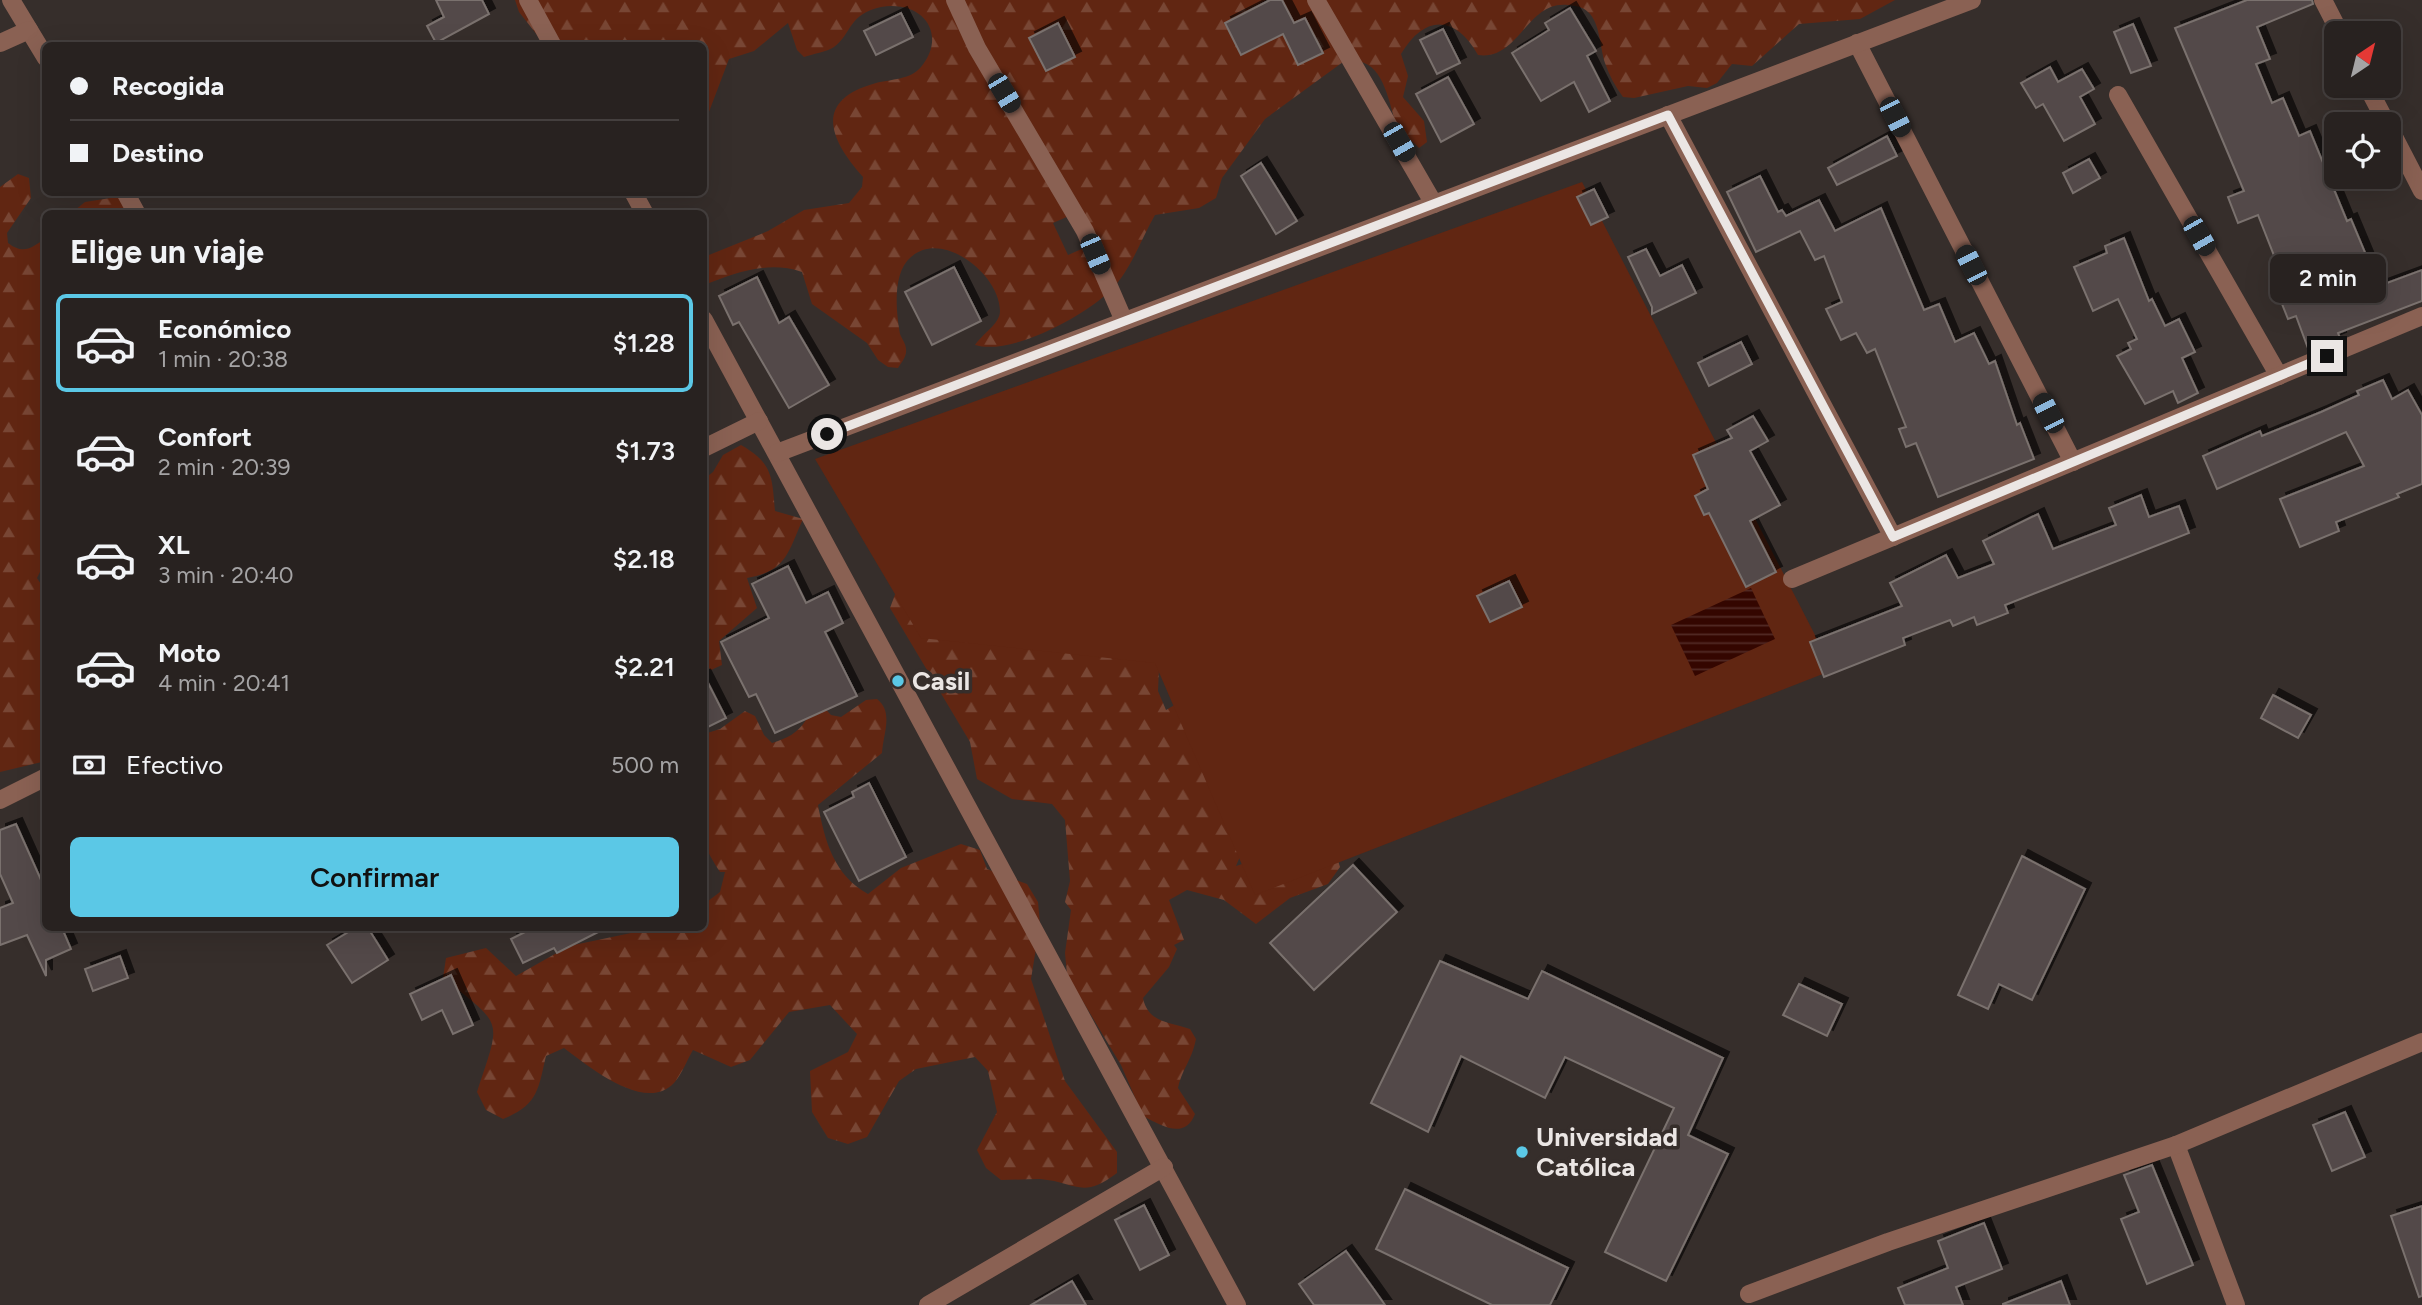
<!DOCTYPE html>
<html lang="es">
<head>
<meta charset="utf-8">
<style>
  body { margin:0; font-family:Figtree,sans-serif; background:#342f2d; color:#f1f3f6; height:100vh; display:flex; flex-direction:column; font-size:26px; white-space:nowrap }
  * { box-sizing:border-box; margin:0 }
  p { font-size:23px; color:#a5a4a5 }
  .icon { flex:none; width:38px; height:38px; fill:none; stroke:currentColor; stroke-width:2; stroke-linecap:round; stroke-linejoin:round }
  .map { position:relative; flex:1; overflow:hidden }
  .side { position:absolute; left:42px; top:210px; width:665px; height:721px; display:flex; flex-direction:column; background:#282220; border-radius:10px; box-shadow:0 7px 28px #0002,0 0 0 2px #443f3e }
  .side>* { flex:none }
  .banner { position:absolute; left:42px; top:42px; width:665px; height:154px; border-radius:10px; box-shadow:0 7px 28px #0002,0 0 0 2px #443f3e; display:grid; align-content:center; height:154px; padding:0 28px; background:#282220 }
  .needle { width:46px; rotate:35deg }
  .fabs { position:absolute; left:2324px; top:21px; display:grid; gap:14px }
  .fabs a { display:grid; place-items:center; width:77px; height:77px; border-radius:10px; background:#282220; box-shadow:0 7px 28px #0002,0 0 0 2px #443f3e; font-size:35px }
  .end { position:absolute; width:32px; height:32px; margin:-16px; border:9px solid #ebe6e4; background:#111; box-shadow:0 0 0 4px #111 }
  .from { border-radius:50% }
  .bubble { position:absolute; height:49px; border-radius:10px; background:#282220; box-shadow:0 7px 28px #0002,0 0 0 2px #443f3e; font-size:23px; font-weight:600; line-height:49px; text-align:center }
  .car { position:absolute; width:21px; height:42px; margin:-21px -10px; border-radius:9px; box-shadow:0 0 5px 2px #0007; background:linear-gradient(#222 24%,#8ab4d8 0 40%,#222 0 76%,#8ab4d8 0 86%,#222 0) }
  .banner b { display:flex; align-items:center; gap:24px; height:66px; font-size:26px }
  .banner b+b { border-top:2px solid #443f3e }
  .banner i { width:18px; height:18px; background:#f1f3f6 }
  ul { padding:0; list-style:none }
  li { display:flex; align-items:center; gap:21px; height:98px; margin:0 14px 10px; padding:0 14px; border:4px solid transparent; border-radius:10px }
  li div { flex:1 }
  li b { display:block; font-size:26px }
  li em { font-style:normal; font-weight:600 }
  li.active { border-color:#5bc8e6 }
  li>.icon { width:63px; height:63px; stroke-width:1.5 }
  h2 { padding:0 28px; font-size:32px; line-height:84px }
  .pay { display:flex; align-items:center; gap:18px; height:77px; padding:0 28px; font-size:26px }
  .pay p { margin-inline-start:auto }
  .primary-button { display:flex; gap:14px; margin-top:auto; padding:14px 28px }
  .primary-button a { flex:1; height:80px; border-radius:10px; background:#5bc8e6; color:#111; font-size:28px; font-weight:600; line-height:80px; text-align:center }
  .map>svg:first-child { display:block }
  .forest { fill:url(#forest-firs); fill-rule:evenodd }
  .pitch { fill:#612612 }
  .water { fill:url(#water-rules) }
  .building { fill:#534a48; stroke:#7a716e; stroke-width:2; filter:url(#shadow) }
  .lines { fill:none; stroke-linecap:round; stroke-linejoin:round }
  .street { stroke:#8a6153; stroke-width:18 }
  .route { stroke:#ebe6e4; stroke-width:9 }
  .poi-dot { fill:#5bc8e6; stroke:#362e2b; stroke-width:2.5 }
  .labels { text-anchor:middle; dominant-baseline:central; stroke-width:7; stroke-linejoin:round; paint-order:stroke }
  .poi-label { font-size:26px; font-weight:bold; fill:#ebe6e4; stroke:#362e2b; text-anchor:start }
</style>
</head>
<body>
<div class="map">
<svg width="2422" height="1305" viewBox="0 0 2422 1305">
  <defs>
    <pattern id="forest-firs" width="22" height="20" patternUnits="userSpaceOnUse" patternTransform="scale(1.75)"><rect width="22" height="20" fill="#612612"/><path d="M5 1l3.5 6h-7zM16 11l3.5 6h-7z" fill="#784634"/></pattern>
    <pattern id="water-rules" width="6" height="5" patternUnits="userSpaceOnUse" patternTransform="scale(1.75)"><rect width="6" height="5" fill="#340600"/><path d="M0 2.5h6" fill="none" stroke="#522a25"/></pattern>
    <filter id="shadow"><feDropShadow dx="6" dy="-6" stdDeviation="0" flood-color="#0009"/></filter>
  </defs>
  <rect width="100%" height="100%" fill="#362e2b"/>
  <g class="forest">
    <path d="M515 0H1266L1225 23 1241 55 1292 20 1282 0H1895L1860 19 1799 24 1752 66 1732 64 1717 83 1707 88 1688 86 1634 98 1623 97C1615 86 1609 75 1605 63 1600 48 1600 22 1588 12 1582 6 1575 6 1568 5 1527 0 1519 61 1478 55 1455 14 1424 15 1401 54L1408 76 1403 97 1424 121 1427 142 1419 148C1413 141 1399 133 1396 124 1387 96 1382 53 1343 62L1265 119 1222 178 1216 198 1199 208 1155 215C1141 239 1131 270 1111 290 1085 316 1011 356 975 345 982 334 1000 324 1000 311 1000 275 943 229 911 257 892 273 896 311 900 334 902 339 906 344 906 349 907 356 902 362 898 368L888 367 878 360 867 343 812 304 802 272C768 260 735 273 704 285V257L768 231 804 210 849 203 862 187 863 177C829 139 813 100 876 83 891 79 910 80 921 67 947 36 925 0 881 7 848 14 852 34 834 47 827 52 812 54 804 57L797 50 788 23 754 51 729 59 704 125V46L545 45 519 12ZM1305 18 1323 54 1298 65 1281 31ZM1058 24 1074 57 1046 71 1029 38ZM1069 216 1084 248 1068 255 1053 223Z"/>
    <path d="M18 174 29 178 31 198 7 233 8 243C24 255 31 248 46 238V560L37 578 46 592V761L0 772V187Z"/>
    <path d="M117 197 128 201 138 214H70L85 202Z"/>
    <path d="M741 445C773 463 772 477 775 511L803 519C788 552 787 571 747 578L757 608 719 641 722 665 711 670 704 663V479L713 472 723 455Z"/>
    <path d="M897 589 1160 647 1158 691 1166 710 1274 646 1244 847 1236 866 1313 841 1334 847 1340 867 1328 884 1290 898 1256 924 1224 900 1187 890 1169 900 1184 940 1174 945 1177 949 1169 967 1143 998C1148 1023 1170 1022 1190 1029L1196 1039C1192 1060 1181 1071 1178 1088L1195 1114C1185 1140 1162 1126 1143 1116L1121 1065 1067 975 1065 953 1071 910 1065 902 1070 881 1065 820 1052 804 1012 799 977 779 970 742 890 608Z"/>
    <path d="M816 699 831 715 841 717 866 700 877 699C894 712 883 734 882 753L818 805C825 842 834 875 868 894L901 868 961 844 980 850 987 869 1027 884 1038 902 1040 924 1031 979 1065 1081 1117 1152V1173C1082 1200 1076 1182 1040 1179 1027 1179 1014 1180 1001 1180L986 1168 977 1150 997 1112 988 1071 975 1057 916 1069 899 1081 867 1137 848 1144 828 1138 812 1112 810 1071 848 1052 857 1034 830 1005 789 1012 750 1060 731 1067 693 1050C687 1060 682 1074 674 1083 645 1114 587 1065 564 1048L546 1056C538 1090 538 1105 503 1119L486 1110 477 1092C501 1018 505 1027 443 978L446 958 486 948 516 976 569 946 631 933 637 928H704V904L720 892 725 872H720C707 852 695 832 709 810L704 805V734L720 729 745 711 755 716 764 735 772 743C787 738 797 734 806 720L802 711Z"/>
  </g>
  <path class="pitch" d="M1582 182 1833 670 1255 895 1155 663 921 638 815 459Z"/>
  <path class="water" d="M1751 588 1775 639 1695 676 1671 625Z"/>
  <g class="building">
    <path d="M436 0H482L489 14 436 43 427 26 444 17Z"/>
    <path d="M1270 0H1282L1294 23 1305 18 1323 53 1298 65 1283 34 1241 55 1225 23Z"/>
    <path d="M2247 0H2312L2313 4 2257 27 2270 59 2256 64 2272 103 2283 98 2299 136 2310 131 2347 221 2351 219 2379 286 2422 270V301L2338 333 2340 338 2309 351 2296 316 2288 319 2278 294 2288 291 2258 215 2238 223 2228 197 2244 191 2175 28Z"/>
    <path d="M1570 8 1596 51 1587 56 1610 101 1589 112 1574 82 1541 101 1512 53 1549 30 1545 23Z"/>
    <path d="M901 13 913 37 876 55 864 31Z"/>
    <path d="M1058 23 1075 57 1046 71 1029 38Z"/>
    <path d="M2133 24 2151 66 2131 73 2114 32Z"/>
    <path d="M1443 29 1460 63 1437 74 1420 40Z"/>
    <path d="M2050 67 2058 82 2082 69 2094 89 2080 97 2095 124 2064 141 2043 104 2036 108 2021 83Z"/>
    <path d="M1448 77 1474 124 1441 142 1416 94Z"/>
    <path d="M1887 136 1897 156 1837 185 1828 168Z"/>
    <path d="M2089 159 2100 178 2073 193 2063 173Z"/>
    <path d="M1261 163 1297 221 1276 234 1241 176Z"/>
    <path d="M1760 176 1778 212 1782 210 1786 216 1819 200 1835 231 1881 208 1924 310 1939 304 1955 342 1974 333 1989 364 1995 361 2017 425 2020 423 2034 459 1938 497 1916 443 1906 447 1899 429 1906 427 1875 349 1867 353 1856 333 1841 340 1826 309 1842 302 1824 256 1815 260 1800 231 1756 252 1727 192Z"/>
    <path d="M1594 189 1608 217 1591 225 1577 197Z"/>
    <path d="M2124 238 2149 301 2152 299 2165 326 2179 319 2195 352 2182 358 2198 393 2178 403 2173 391 2145 404 2117 356 2131 349 2128 343 2137 339 2118 299 2093 311 2074 267 2107 253 2105 246Z"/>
    <path d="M1646 249 1660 276 1682 265 1696 293 1652 314V307L1628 257Z"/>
    <path d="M954 267 981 321 932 345 905 292Z"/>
    <path d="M757 277 779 323 789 317 829 385 789 408 739 322 733 325 719 296Z"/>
    <path d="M1741 342 1752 364 1709 386 1698 363Z"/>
    <path d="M2383 380 2392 399 2408 390 2422 415V484L2397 494 2399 497 2336 522 2339 531 2300 547 2280 499 2364 466 2346 432 2217 489 2203 456 2260 431 2262 436 2321 412 2359 395 2357 391Z"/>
    <path d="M1753 416 1768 441 1750 451 1780 505 1750 521 1776 572 1746 587 1709 513 1704 515 1695 496 1708 489 1693 455 1732 438 1727 430Z"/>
    <path d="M2141 495 2149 517 2179 506 2189 533 2005 605 2008 613 1977 625 1974 617 1953 626 1950 620 1903 638 1905 645 1824 677 1810 642 1902 606 1890 583 1946 555 1958 578 1994 564 1983 541 2038 514 2053 549 2116 525 2109 508Z"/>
    <path d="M788 566 806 603 828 592 843 623 825 632 857 696 775 733 756 694 749 697 721 642 769 618 752 584Z"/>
    <path d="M1509 581 1522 607 1490 622 1477 596Z"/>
    <path d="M704 675 726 718 704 729Z"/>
    <path d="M2273 695 2311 715 2298 738 2261 718Z"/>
    <path d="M869 783 906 857 859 881 824 812 854 797 852 792Z"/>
    <path d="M16 824 46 891V928H62L71 949 46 960V976L27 935 0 945V908L13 903 0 874V830Z"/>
    <path d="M2022 856 2085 889 2032 1000 1999 984 1988 1009 1958 995Z"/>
    <path d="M1353 865 1397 912 1314 990 1270 943Z"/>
    <path d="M355 928H368L388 960 352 983 327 945Z"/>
    <path d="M533 928H606L557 953 554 948 523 963 511 939Z"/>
    <path d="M120 956 128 978 93 991 85 969Z"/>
    <path d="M1440 961 1528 999 1542 971 1723 1058 1688 1135 1728 1154 1666 1281 1605 1252 1674 1108 1565 1057 1545 1098 1461 1056 1428 1132 1371 1103Z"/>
    <path d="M451 975 473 1025 453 1034 442 1010 422 1020 410 994Z"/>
    <path d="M1799 984 1842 1004 1827 1036 1783 1015Z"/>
    <path d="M2345 1112 2365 1157 2332 1171 2313 1125Z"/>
    <path d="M2152 1165 2193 1265 2147 1284 2121 1219 2139 1212 2124 1175Z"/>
    <path d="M1405 1189 1568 1268 1550 1305H1492L1376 1249Z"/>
    <path d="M1144 1205 1169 1255 1140 1270 1115 1220Z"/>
    <path d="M2422 1206V1296L2419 1297 2391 1216Z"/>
    <path d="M1984 1223 2002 1269 1956 1287 1963 1305H1905L1898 1288 1948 1268 1938 1241Z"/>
    <path d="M1346 1251 1373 1288 1385 1305H1314L1299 1284Z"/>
    <path d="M1072 1281 1086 1305H1031Z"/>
    <path d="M2061 1281 2070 1305H2003V1304Z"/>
  </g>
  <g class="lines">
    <g class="street">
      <path d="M11 0 46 58"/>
      <path d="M528 0 553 46"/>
      <path d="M955 0 977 48 1085 231 1124 321"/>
      <path d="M1316 0 1434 204"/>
      <path d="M2323 0 2340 33"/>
      <path d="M0 43 29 30"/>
      <path d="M1857 43 2073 462"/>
      <path d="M2367 86 2387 124"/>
      <path d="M2118 95 2279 376"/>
      <path d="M1668 115 1893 537"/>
      <path d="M2389 127 2422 191"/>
      <path d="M125 192 137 214"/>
      <path d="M633 192 645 214"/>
      <path d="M704 320 1237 1305"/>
      <path d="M704 448 759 421"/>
      <path d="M777 453 1972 0"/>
      <path d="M1792 579 2422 316"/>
      <path d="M0 800 46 777"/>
      <path d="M2176 1145 2236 1305"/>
      <path d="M1749 1294 1888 1242 2176 1145 2422 1042"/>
      <path d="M928 1305 1164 1167"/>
    </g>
  </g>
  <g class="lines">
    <path class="route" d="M827 434 1668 115 1893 537 2327 356"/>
  </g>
  <g class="poi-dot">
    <circle cx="898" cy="681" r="7"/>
    <circle cx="1522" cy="1152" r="7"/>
  </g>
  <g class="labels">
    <g class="poi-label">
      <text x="912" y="681">Casil</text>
      <text x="1536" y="1137">Universidad<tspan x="1536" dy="30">Católica</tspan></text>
    </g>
  </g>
</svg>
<div class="fabs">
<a><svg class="needle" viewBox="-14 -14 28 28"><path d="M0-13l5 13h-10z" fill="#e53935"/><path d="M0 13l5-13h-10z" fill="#a5a4a5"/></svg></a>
<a><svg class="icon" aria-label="locate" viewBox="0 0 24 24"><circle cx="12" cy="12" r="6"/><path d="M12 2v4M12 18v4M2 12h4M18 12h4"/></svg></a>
</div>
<i class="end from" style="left:827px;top:434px"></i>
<i class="end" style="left:2327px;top:356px"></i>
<div class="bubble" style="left:2270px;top:254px;width:116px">2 min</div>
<i class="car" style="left:1004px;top:93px;rotate:149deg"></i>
<i class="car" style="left:1895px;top:117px;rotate:153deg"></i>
<i class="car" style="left:1399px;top:142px;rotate:150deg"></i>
<i class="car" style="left:2199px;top:236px;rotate:150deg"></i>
<i class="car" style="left:1095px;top:254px;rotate:157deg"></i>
<i class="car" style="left:1971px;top:265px;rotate:333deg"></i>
<i class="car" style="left:2048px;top:413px;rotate:333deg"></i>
<div class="banner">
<b><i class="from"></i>Recogida</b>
<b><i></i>Destino</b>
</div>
<section class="side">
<h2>Elige un viaje</h2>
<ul>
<li class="active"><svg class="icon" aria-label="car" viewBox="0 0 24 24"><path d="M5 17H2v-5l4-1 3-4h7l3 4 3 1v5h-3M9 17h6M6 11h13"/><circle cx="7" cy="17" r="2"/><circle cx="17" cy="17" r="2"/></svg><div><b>Económico</b><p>1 min · 20:38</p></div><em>$1.28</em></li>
<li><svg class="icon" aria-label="car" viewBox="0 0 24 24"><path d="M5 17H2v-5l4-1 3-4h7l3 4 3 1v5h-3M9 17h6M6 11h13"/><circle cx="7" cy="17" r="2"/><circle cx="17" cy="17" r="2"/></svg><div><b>Confort</b><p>2 min · 20:39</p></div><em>$1.73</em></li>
<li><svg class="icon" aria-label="car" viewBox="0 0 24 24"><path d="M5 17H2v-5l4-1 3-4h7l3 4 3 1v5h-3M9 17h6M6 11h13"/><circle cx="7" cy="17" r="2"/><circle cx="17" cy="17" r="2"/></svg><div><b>XL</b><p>3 min · 20:40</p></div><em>$2.18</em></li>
<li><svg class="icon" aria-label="car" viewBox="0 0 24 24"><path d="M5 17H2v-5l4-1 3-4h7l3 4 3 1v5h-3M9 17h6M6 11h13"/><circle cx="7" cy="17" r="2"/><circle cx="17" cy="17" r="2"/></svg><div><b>Moto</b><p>4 min · 20:41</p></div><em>$2.21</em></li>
</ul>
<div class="pay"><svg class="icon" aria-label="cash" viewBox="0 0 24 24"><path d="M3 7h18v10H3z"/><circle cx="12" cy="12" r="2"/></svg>Efectivo<p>500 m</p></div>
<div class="primary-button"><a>Confirmar</a></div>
</section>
</div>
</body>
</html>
